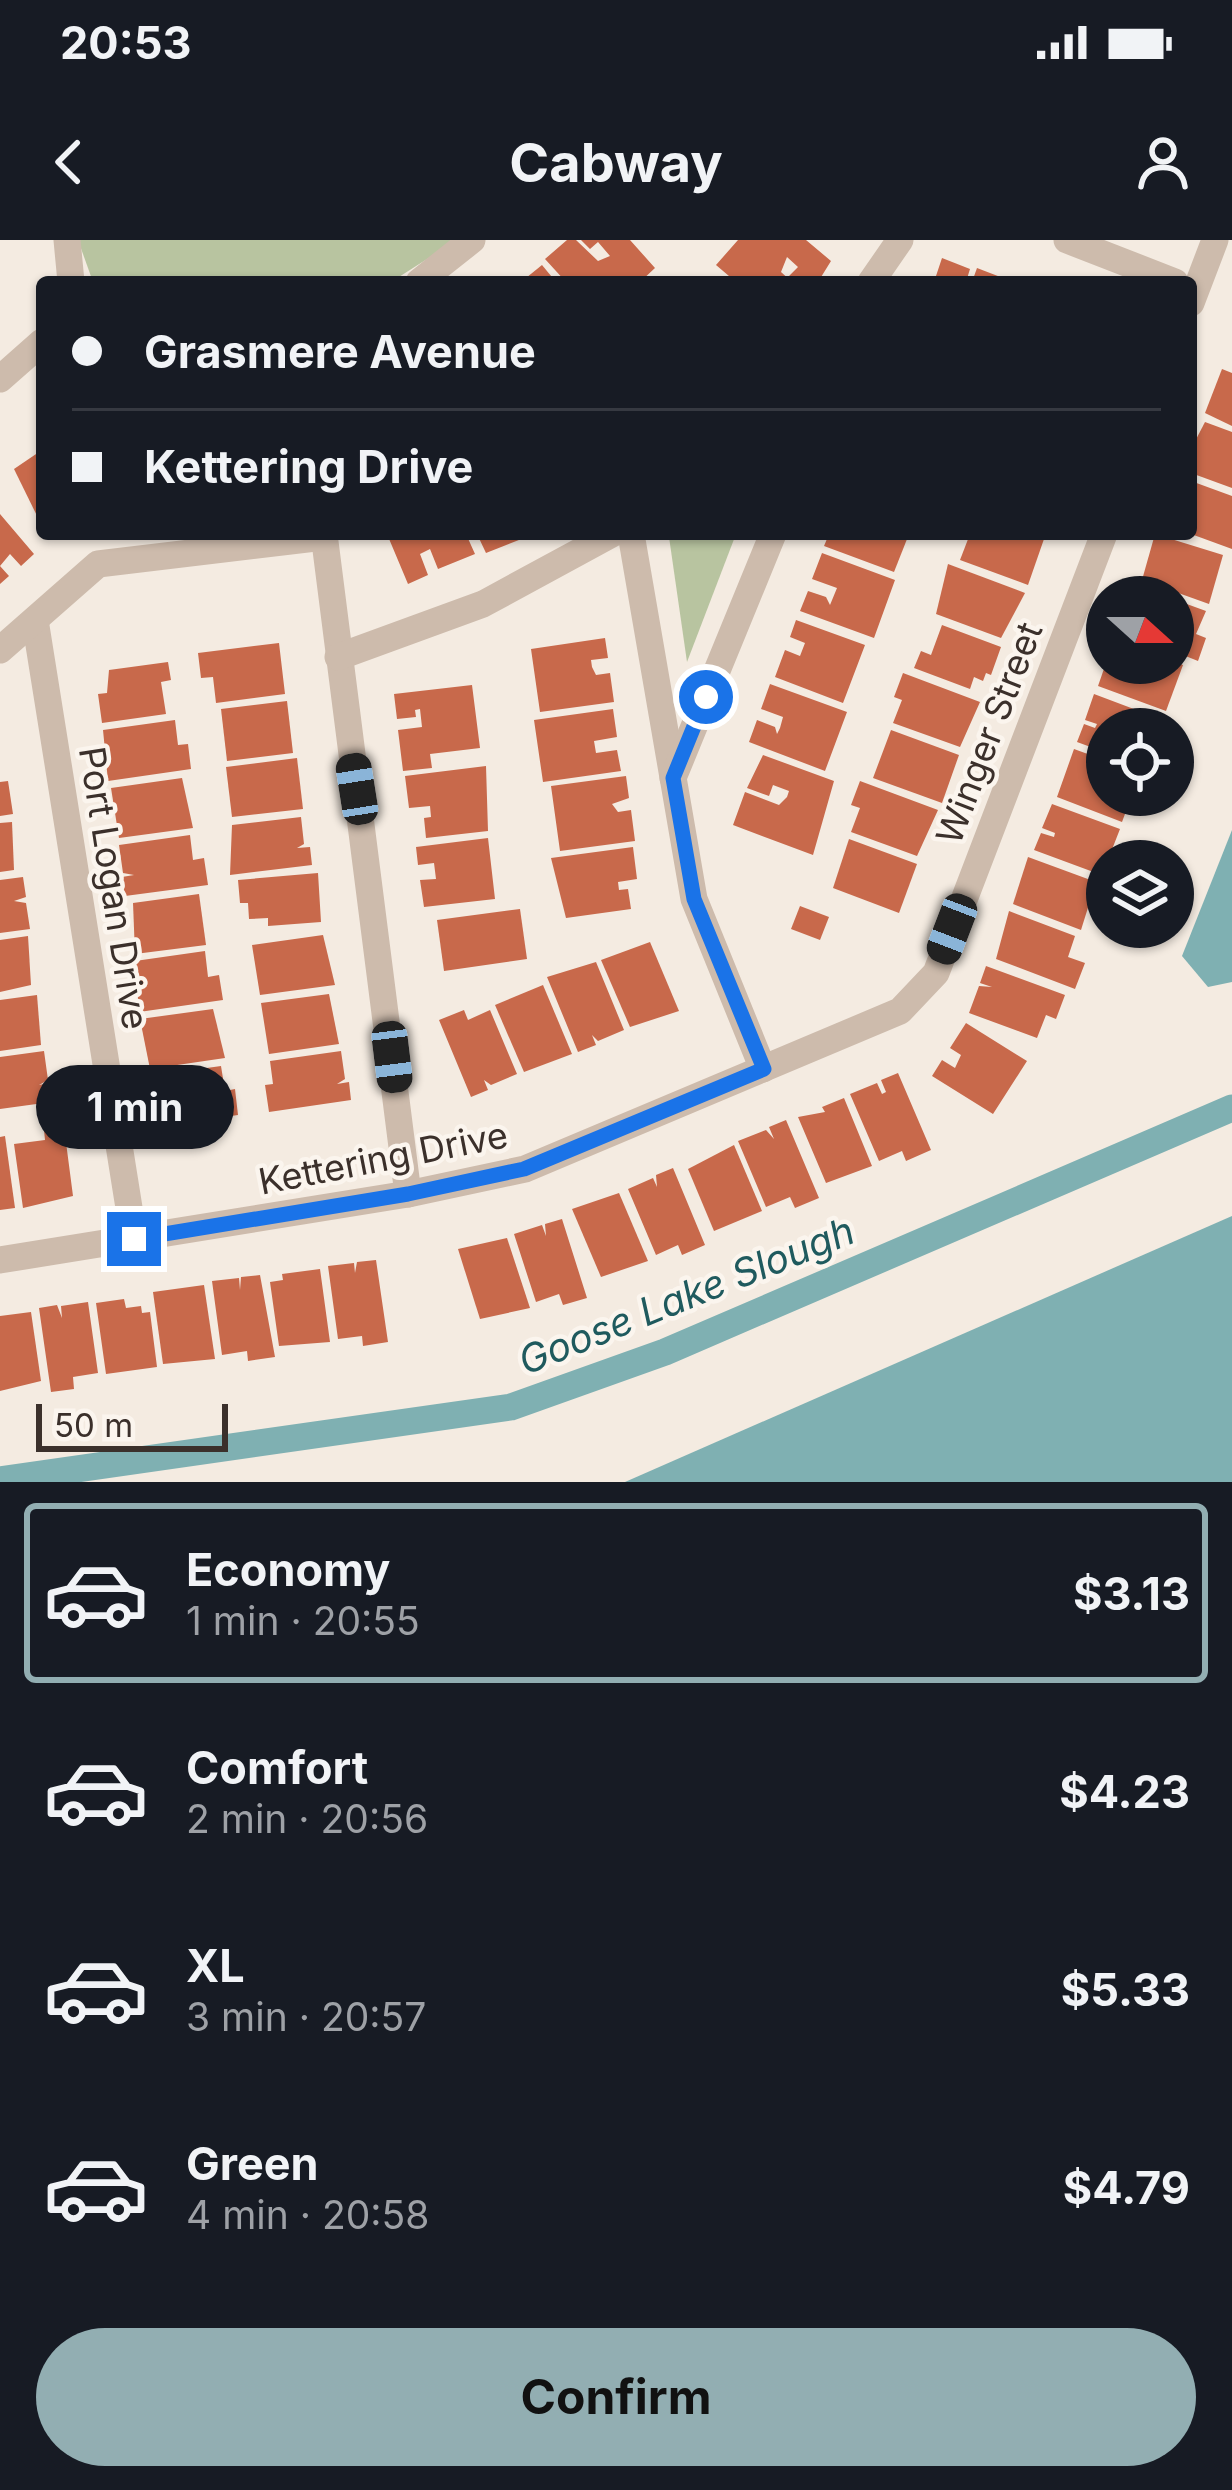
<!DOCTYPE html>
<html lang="en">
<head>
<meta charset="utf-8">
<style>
  body { margin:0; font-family:Inter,sans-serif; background:#20242c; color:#f1f3f6; height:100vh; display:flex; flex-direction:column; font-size:45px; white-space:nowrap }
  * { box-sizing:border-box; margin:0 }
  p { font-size:39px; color:#9ea1a6 }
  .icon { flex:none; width:66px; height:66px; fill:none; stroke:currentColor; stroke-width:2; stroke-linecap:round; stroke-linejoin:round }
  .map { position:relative; height:1242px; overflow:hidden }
  .drawer { display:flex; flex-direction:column; background:#171b24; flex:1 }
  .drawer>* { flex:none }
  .hud { position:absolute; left:36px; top:36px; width:1161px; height:264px; border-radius:12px; box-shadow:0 3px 9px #0004; display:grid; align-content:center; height:264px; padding:0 36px; background:#171b24 }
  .needle { width:78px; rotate:111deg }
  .tools { position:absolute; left:1086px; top:336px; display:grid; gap:24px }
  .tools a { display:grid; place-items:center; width:108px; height:108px; border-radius:50%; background:#171b24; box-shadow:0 3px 9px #0004; font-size:60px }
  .scale { position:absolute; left:36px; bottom:30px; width:192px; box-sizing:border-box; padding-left:12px; border:6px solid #3b302b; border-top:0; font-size:33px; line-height:42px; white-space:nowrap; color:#3b302b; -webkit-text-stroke:9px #fbf5ee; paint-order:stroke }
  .end { position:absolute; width:54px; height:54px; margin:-27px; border:15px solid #1a73e8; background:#fff; box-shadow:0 0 0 6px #fff }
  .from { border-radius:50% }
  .bubble { position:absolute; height:84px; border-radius:42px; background:#171b24; box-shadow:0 3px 9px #0004; font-size:39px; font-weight:700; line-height:84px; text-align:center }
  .car { position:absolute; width:36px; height:72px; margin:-36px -18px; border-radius:15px; box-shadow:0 0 9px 3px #0007; background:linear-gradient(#222 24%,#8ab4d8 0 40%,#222 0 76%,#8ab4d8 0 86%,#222 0) }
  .hud b { display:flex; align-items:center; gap:42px; height:114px; font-size:45px }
  .hud b+b { border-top:3px solid #363941 }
  .hud i { width:30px; height:30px; background:#f1f3f6 }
  ul { padding:21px 0 0; list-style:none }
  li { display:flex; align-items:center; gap:36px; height:180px; margin:0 24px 18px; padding:0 12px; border:6px solid transparent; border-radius:12px }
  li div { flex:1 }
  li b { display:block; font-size:45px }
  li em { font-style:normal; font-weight:700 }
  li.active { border-color:#92aeb2 }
  li>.icon { width:108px; height:108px; stroke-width:1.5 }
  .cta { display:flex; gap:24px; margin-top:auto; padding:24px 36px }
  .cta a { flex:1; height:138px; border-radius:72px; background:#92aeb2; color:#111; font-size:48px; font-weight:700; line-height:138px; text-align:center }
  .status { display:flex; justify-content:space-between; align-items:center; height:84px; padding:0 60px; background:#171b24; direction:ltr }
  .status svg { height:33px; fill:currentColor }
  header { display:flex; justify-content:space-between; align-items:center; height:156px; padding:0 36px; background:#171b24; font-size:54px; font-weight:700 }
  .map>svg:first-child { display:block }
  .green { fill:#b8c4a0 }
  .water { fill:#7fb0b2 }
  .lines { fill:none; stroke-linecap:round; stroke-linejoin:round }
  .canal { stroke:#7fb0b2; stroke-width:27 }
  .building { fill:#c8694b }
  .minor { stroke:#cdbbac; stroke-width:27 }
  .route { stroke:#1a73e8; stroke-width:15 }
  .labels { text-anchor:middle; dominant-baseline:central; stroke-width:9; stroke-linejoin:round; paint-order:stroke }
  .street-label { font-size:36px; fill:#3b302b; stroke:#fbf5ee }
  .water-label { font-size:39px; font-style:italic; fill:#1f5a5e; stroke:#fbf5ee }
</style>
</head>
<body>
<div class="status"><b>20:53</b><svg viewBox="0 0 49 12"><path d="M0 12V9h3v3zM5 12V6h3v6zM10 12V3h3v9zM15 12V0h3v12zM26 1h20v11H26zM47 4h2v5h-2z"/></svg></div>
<header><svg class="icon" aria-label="back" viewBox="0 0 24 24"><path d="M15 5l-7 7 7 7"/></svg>Cabway<svg class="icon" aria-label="person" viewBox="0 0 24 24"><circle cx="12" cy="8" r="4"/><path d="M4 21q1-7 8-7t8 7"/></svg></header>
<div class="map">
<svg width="1232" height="1242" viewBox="0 0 1232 1242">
  <rect width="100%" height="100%" fill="#f4ebe1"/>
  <g class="green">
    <path d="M78 0H457L391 42H93Z"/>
    <path d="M673 294H736L687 422 669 297Z"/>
  </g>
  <g class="water">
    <path d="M1232 590V742L1208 747 1182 716Z"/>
    <path d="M1232 976V1242H625Z"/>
  </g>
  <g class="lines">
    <path class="canal" d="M0 1240 511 1167 665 1112 1232 868"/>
  </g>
  <g class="building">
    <path d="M567 0H576L598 21 610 16 598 2 590 9 581 0H630L655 28 640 42H566L545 19Z"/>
    <path d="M738 0H806L831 21 818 42H796L789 36 798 27 787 17 781 32 792 42H736L716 25Z"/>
    <path d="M942 18 970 29 966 42H934Z"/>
    <path d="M542 25 556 42H521Z"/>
    <path d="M977 28 1003 38 1001 42H972Z"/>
    <path d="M1222 129 1232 133V186L1205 173Z"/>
    <path d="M1205 182 1232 192V248L1191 233V209Z"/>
    <path d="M42 210V286L14 229Z"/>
    <path d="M1191 241 1232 256V309L1191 294Z"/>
    <path d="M0 274 34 314 21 326 10 314 0 326 9 336 0 344Z"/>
    <path d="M387 294H466L475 314 438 329 430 309 420 314 428 335 408 344Z"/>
    <path d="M477 294H522L524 298 486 313Z"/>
    <path d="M829 294H909L894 332 824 306Z"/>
    <path d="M970 294 1044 299 1028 345 960 320Z"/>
    <path d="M1155 294 1223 315 1209 364 1142 340Z"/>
    <path d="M822 313 895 340 874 398 800 371 808 351 826 357 830 365 837 348 812 339Z"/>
    <path d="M948 324 1025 353 1001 398 936 374Z"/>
    <path d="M1141 347 1168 357H1137Z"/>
    <path d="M1173 359 1206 371 1196 394 1206 398 1198 421 1173 411Z"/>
    <path d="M796 380 865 405 843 463 775 437 785 410 800 416 805 403 790 397Z"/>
    <path d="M942 385 1001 407 991 435 986 433 983 441 974 437 970 449 914 428 921 411 931 415Z"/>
    <path d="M605 398 608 418 591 420 592 427 596 435 610 433 614 462 540 472 531 409Z"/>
    <path d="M279 403 285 454 216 463 213 437 201 438 198 413Z"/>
    <path d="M1173 421 1183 425 1166 471 1098 446 1106 423Z"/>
    <path d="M168 422 171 440 161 442 166 474 102 483 98 454 107 453 109 430Z"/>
    <path d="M903 433 980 462 960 507 893 483 902 460 894 457Z"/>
    <path d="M770 444 847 472 825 531 749 502 757 480 775 487 777 494 780 488 783 477 761 469Z"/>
    <path d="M472 445 480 508 430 514 432 528 403 531 398 490 422 487 420 469 415 470 416 477 397 479 394 454Z"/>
    <path d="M1094 454 1163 480 1159 489H1107V513L1077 502 1084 484 1095 488 1097 484 1085 480Z"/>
    <path d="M287 461 293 513 227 521 221 469Z"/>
    <path d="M613 469 617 497 594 501 596 513 617 510 621 531 543 542 534 480Z"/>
    <path d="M175 480 178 505 188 504 191 529 108 541 103 490Z"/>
    <path d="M891 490 959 515 942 563 873 538Z"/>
    <path d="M1074 509 1107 521V555H1132L1122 582 1057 557Z"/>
    <path d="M763 515 834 541 813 615 733 585 745 552 779 565 787 557 789 551 773 545 769 556 747 548Z"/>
    <path d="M297 518 303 569 232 577 226 527Z"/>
    <path d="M486 526 488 591 426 598 424 578 431 577 430 566 409 568 405 536Z"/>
    <path d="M626 536 629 558 612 564 618 572 631 570 635 601 560 611 551 546Z"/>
    <path d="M182 538 193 588 119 598 111 548Z"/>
    <path d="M8 541 13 574 0 576V542Z"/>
    <path d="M860 541 938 570 917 616 851 592 860 568 851 565Z"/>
    <path d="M1052 564 1120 589 1111 612 1122 616 1120 621H1107V637L1034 610 1041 593 1054 597 1055 593 1042 588Z"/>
    <path d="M301 577 304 604 297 608 310 607 312 625 230 635 232 585Z"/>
    <path d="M12 582 14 630 0 632V583Z"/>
    <path d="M190 595 193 620 204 618 208 645 125 656 122 637 134 635 123 633 119 605Z"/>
    <path d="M488 598 495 659 424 667 420 640 436 639 434 623 418 625 416 607Z"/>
    <path d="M849 599 917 624 899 673 833 648Z"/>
    <path d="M633 607 637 639 618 642 619 650 628 649 631 669 566 678 551 618Z"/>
    <path d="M1028 617 1096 642 1081 690 1013 664Z"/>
    <path d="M318 633 321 682 268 686V678L249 679 248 663H240L238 640Z"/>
    <path d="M23 637 26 657 14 661 26 663 30 689 0 693V640Z"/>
    <path d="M199 654 206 705 135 714 133 663Z"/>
    <path d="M800 666 829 677 820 700 791 689Z"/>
    <path d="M520 669 527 719 444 731 437 680Z"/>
    <path d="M1009 671 1075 696 1068 717 1085 723 1075 749 996 719Z"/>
    <path d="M323 695 335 745 260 755 252 705Z"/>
    <path d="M28 696 31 745 0 752V700Z"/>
    <path d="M650 702 679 771 630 787 601 720Z"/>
    <path d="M205 711 208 737 219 735 223 760 139 772 135 721Z"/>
    <path d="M596 722 624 790 598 801 592 795 596 805 578 812 547 737Z"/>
    <path d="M986 726 1065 755 1056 779 1046 775 1037 798 969 773 979 746 992 747 980 743Z"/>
    <path d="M543 745 572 814 524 832 495 765Z"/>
    <path d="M329 754 339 804 269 814 261 763Z"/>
    <path d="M37 755 41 805 0 811V760Z"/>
    <path d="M213 769 225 818 150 829 140 779Z"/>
    <path d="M464 770 468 780 490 770 517 834 491 845 484 840 488 850 471 857 439 780Z"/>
    <path d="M966 783 1027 821 993 874 932 836 942 820 955 828 961 815 950 808Z"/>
    <path d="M44 811 48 840 39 845 49 843 51 862 0 869V817Z"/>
    <path d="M341 811 345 839 337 844 349 842 351 860 269 872 265 845 273 844 270 821Z"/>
    <path d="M221 826 225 851 235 849 238 875 157 887 150 836Z"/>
    <path d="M898 833 931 910 906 921 902 911 879 921 850 854 877 843 882 854 886 852 881 840Z"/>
    <path d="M844 858 872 926 826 943 798 877 825 872 822 867Z"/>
    <path d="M786 880 819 958 795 968 790 957 766 967 738 901 766 890 774 899 769 887Z"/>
    <path d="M64 887 73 956 23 968 14 904 45 900 44 890Z"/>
    <path d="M5 896 15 968 0 970V897Z"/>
    <path d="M734 905 762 971 714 991 688 929Z"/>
    <path d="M673 928 705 1005 682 1015 678 1005 656 1015 628 949 653 938 657 947 656 935Z"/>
    <path d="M619 953 648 1021 601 1037 572 969Z"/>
    <path d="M562 979 587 1058 563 1065 559 1054 536 1062 514 994 542 985 546 996 545 984Z"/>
    <path d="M507 998 530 1068 480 1079 458 1009Z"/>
    <path d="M376 1020 388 1102 363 1106 362 1096 338 1099 328 1026 354 1023 355 1033 357 1022Z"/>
    <path d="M320 1029 330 1102 279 1106 270 1042 283 1040 282 1034Z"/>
    <path d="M260 1035 275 1117 248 1121 247 1111 222 1115 212 1041 239 1038 240 1050 241 1037Z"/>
    <path d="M204 1045 215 1119 163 1124 153 1052Z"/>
    <path d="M124 1059 126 1068 141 1066 142 1073 150 1072 157 1127 106 1134 96 1063Z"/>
    <path d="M88 1062 98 1133 73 1137 74 1149 51 1152 39 1068 57 1065 62 1078 61 1066Z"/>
    <path d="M31 1072 41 1141 0 1151V1076Z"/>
  </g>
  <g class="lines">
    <g class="minor">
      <path d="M67 0 71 42"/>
      <path d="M1067 0 1175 42"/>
      <path d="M419 42 472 0"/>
      <path d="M871 42 900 0"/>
      <path d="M1191 63 1215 0"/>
      <path d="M0 139 42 102"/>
      <path d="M324 294 408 954"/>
      <path d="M631 294 694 659 763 829"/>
      <path d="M35 380 134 999"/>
      <path d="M0 410 98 324 324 297"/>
      <path d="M338 417 483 364 612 294"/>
      <path d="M673 538 773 294"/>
      <path d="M0 1020 408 954 525 929 900 771 936 733 1104 294"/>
    </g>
  </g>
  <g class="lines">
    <path class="route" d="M134 999 408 954 524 929 764 829 694 659 673 538 706 457"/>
  </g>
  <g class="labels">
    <g class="street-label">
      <text transform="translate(989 493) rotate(-69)">Winger Street</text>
      <text transform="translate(114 648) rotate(81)">Port Logan Drive</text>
      <text transform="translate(383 918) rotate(-11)">Kettering Drive</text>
    </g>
    <g class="water-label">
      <text transform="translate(686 1055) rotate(-22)">Goose Lake Slough</text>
    </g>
  </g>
</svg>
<div class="tools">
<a><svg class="needle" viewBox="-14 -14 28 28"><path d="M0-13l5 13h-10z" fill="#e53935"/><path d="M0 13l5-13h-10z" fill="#9ea1a6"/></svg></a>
<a><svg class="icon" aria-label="locate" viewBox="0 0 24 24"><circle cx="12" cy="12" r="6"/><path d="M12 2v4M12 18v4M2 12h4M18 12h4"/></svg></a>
<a><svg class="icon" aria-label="layers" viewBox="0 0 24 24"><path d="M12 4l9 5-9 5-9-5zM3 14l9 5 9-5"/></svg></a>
</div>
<div class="scale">50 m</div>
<i class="end from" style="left:706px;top:457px"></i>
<i class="end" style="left:134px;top:999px"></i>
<div class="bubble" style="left:36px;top:825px;width:198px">1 min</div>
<i class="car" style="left:357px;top:549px;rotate:351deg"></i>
<i class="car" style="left:952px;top:689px;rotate:201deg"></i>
<i class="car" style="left:392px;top:817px;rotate:173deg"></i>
<div class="hud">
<b><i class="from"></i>Grasmere Avenue</b>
<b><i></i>Kettering Drive</b>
</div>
</div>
<section class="drawer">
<ul>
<li class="active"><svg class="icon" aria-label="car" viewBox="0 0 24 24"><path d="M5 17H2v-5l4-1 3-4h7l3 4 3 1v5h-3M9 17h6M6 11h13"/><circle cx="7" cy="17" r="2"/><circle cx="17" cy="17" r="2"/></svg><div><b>Economy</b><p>1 min · 20:55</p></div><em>$3.13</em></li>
<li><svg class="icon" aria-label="car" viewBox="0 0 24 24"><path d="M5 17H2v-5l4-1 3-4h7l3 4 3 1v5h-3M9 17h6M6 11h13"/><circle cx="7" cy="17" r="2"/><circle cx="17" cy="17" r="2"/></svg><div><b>Comfort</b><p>2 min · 20:56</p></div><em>$4.23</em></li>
<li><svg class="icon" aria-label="car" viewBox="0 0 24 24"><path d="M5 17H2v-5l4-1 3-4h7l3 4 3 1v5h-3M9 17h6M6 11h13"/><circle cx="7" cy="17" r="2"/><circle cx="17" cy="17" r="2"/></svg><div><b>XL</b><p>3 min · 20:57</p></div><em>$5.33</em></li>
<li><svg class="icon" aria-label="car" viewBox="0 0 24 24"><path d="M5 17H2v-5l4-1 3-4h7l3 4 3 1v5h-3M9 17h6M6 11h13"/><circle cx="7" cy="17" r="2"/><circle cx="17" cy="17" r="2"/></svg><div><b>Green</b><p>4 min · 20:58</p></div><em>$4.79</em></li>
</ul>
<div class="cta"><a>Confirm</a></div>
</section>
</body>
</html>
